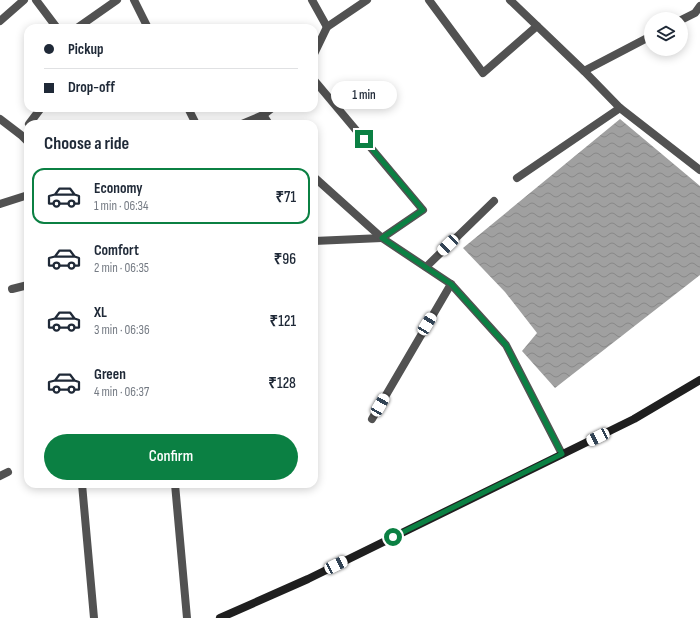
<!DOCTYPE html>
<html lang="en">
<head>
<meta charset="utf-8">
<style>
  body { margin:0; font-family:"Sofia Sans Condensed",sans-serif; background:#f2f2f3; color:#1f2937; height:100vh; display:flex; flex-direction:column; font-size:15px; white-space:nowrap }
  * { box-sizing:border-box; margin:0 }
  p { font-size:13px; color:#747a83 }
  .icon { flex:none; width:22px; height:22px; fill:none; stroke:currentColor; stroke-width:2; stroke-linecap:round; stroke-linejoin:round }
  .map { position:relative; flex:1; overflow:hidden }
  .details { position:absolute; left:24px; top:120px; width:294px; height:368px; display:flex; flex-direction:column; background:#fff; border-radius:12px; box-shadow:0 2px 10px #0003 }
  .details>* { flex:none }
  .hud { position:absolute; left:24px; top:24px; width:294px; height:88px; border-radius:12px; box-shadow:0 2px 10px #0003; display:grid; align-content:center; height:88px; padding:0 20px; background:#fff }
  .controls { position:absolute; left:644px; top:12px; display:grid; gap:8px }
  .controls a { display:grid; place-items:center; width:44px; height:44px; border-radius:50%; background:#fff; box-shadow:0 2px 10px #0003; font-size:20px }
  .end { position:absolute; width:18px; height:18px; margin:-9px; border:5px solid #0b8043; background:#fff; box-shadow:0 0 0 2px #fff }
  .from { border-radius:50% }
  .bubble { position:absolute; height:28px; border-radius:14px; background:#fff; box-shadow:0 2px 10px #0003; font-size:13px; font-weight:600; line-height:28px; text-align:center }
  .car { position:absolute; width:12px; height:24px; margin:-12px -6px; border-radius:5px; box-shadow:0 0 3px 1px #0007; background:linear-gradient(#fff 24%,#345 0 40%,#fff 0 76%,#345 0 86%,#fff 0) }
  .hud b { display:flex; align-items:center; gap:14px; height:38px; font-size:15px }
  .hud b+b { border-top:1px solid #e0e1e3 }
  .hud i { width:10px; height:10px; background:#1f2937 }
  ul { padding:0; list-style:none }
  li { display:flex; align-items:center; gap:12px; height:56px; margin:0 8px 6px; padding:0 12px; border:2px solid transparent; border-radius:12px }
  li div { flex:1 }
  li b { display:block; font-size:15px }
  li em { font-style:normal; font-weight:600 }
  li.active { border-color:#0b8043 }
  li>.icon { width:36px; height:36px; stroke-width:1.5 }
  h2 { padding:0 20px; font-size:18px; line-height:48px }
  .button { display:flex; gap:8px; margin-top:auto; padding:8px 20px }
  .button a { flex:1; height:46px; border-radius:24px; background:#0b8043; color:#fff; font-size:16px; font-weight:600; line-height:46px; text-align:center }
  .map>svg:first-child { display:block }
  .water { fill:url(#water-waves) }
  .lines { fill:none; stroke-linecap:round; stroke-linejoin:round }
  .minor { stroke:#525252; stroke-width:8 }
  .secondary { stroke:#1f1f1f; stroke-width:8 }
  .route { stroke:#0b8043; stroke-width:5 }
</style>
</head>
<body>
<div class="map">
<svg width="700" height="618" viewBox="0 0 700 618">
  <defs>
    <pattern id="water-waves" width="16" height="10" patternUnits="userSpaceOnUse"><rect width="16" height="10" fill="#a0a0a0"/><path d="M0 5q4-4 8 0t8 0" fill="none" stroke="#888"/></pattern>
  </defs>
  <rect width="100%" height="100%" fill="#fff"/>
  <path class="water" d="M620 119 700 186V275L555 388 522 351 537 333 505 292 463 248Z"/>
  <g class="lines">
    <g class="minor">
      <path d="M36 0 57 28"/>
      <path d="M134 0 148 28"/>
      <path d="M312 0 327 27"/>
      <path d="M429 0 483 73 537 26"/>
      <path d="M510 0 584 71 620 108 700 170"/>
      <path d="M681 20 695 13 700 6"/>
      <path d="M0 21 24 0"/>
      <path d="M77 28 117 0"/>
      <path d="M314 54 327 27 367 0"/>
      <path d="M584 71 651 36"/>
      <path d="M314 80 423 210 382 238 314 241"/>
      <path d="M188 108 196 124"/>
      <path d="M263 115 269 124"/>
      <path d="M0 119 21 135 28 142"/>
      <path d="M29 124 41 108"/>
      <path d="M242 124 263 115 272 108"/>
      <path d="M314 177 382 238 451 284 506 345 562 454"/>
      <path d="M517 178 620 108"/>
      <path d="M0 204 28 195"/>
      <path d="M426 267 494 201"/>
      <path d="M12 289 28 285"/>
      <path d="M372 419 451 284"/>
      <path d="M0 476 8 472"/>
      <path d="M82 484 94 618"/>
      <path d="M175 484 187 618"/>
    </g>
    <path class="secondary" d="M220 618 308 579 634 419 700 380"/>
  </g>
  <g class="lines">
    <path class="route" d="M364 139 423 210 382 238 451 284 506 345 562 454 393 537"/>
  </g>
</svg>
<div class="controls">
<a><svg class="icon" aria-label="layers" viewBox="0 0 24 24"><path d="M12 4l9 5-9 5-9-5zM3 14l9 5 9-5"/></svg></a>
</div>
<i class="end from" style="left:393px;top:537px"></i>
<i class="end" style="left:364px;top:139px"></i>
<div class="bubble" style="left:331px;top:81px;width:66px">1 min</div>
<i class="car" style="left:448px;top:245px;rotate:226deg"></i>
<i class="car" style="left:427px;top:324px;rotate:31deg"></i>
<i class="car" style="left:380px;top:405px;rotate:30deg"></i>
<i class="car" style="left:598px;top:437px;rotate:244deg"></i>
<i class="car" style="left:336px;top:565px;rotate:64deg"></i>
<div class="hud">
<b><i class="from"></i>Pickup</b>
<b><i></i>Drop-off</b>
</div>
<section class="details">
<h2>Choose a ride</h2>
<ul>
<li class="active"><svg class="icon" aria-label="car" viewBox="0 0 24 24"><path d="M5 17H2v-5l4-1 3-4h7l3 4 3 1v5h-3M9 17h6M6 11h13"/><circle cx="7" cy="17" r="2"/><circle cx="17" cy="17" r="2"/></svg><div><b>Economy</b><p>1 min · 06:34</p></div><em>₹71</em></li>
<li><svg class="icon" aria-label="car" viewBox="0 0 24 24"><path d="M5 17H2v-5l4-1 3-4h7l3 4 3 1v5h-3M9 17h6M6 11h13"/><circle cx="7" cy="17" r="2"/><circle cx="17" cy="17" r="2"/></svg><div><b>Comfort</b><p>2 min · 06:35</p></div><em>₹96</em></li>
<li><svg class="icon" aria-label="car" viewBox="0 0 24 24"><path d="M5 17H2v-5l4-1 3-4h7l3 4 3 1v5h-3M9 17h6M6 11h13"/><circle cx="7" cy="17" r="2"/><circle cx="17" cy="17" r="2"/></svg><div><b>XL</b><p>3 min · 06:36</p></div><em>₹121</em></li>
<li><svg class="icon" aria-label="car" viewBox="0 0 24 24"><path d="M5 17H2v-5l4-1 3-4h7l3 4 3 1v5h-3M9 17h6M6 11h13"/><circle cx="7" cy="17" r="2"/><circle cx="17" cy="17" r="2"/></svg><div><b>Green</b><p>4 min · 06:37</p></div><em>₹128</em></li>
</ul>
<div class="button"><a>Confirm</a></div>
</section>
</div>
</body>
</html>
